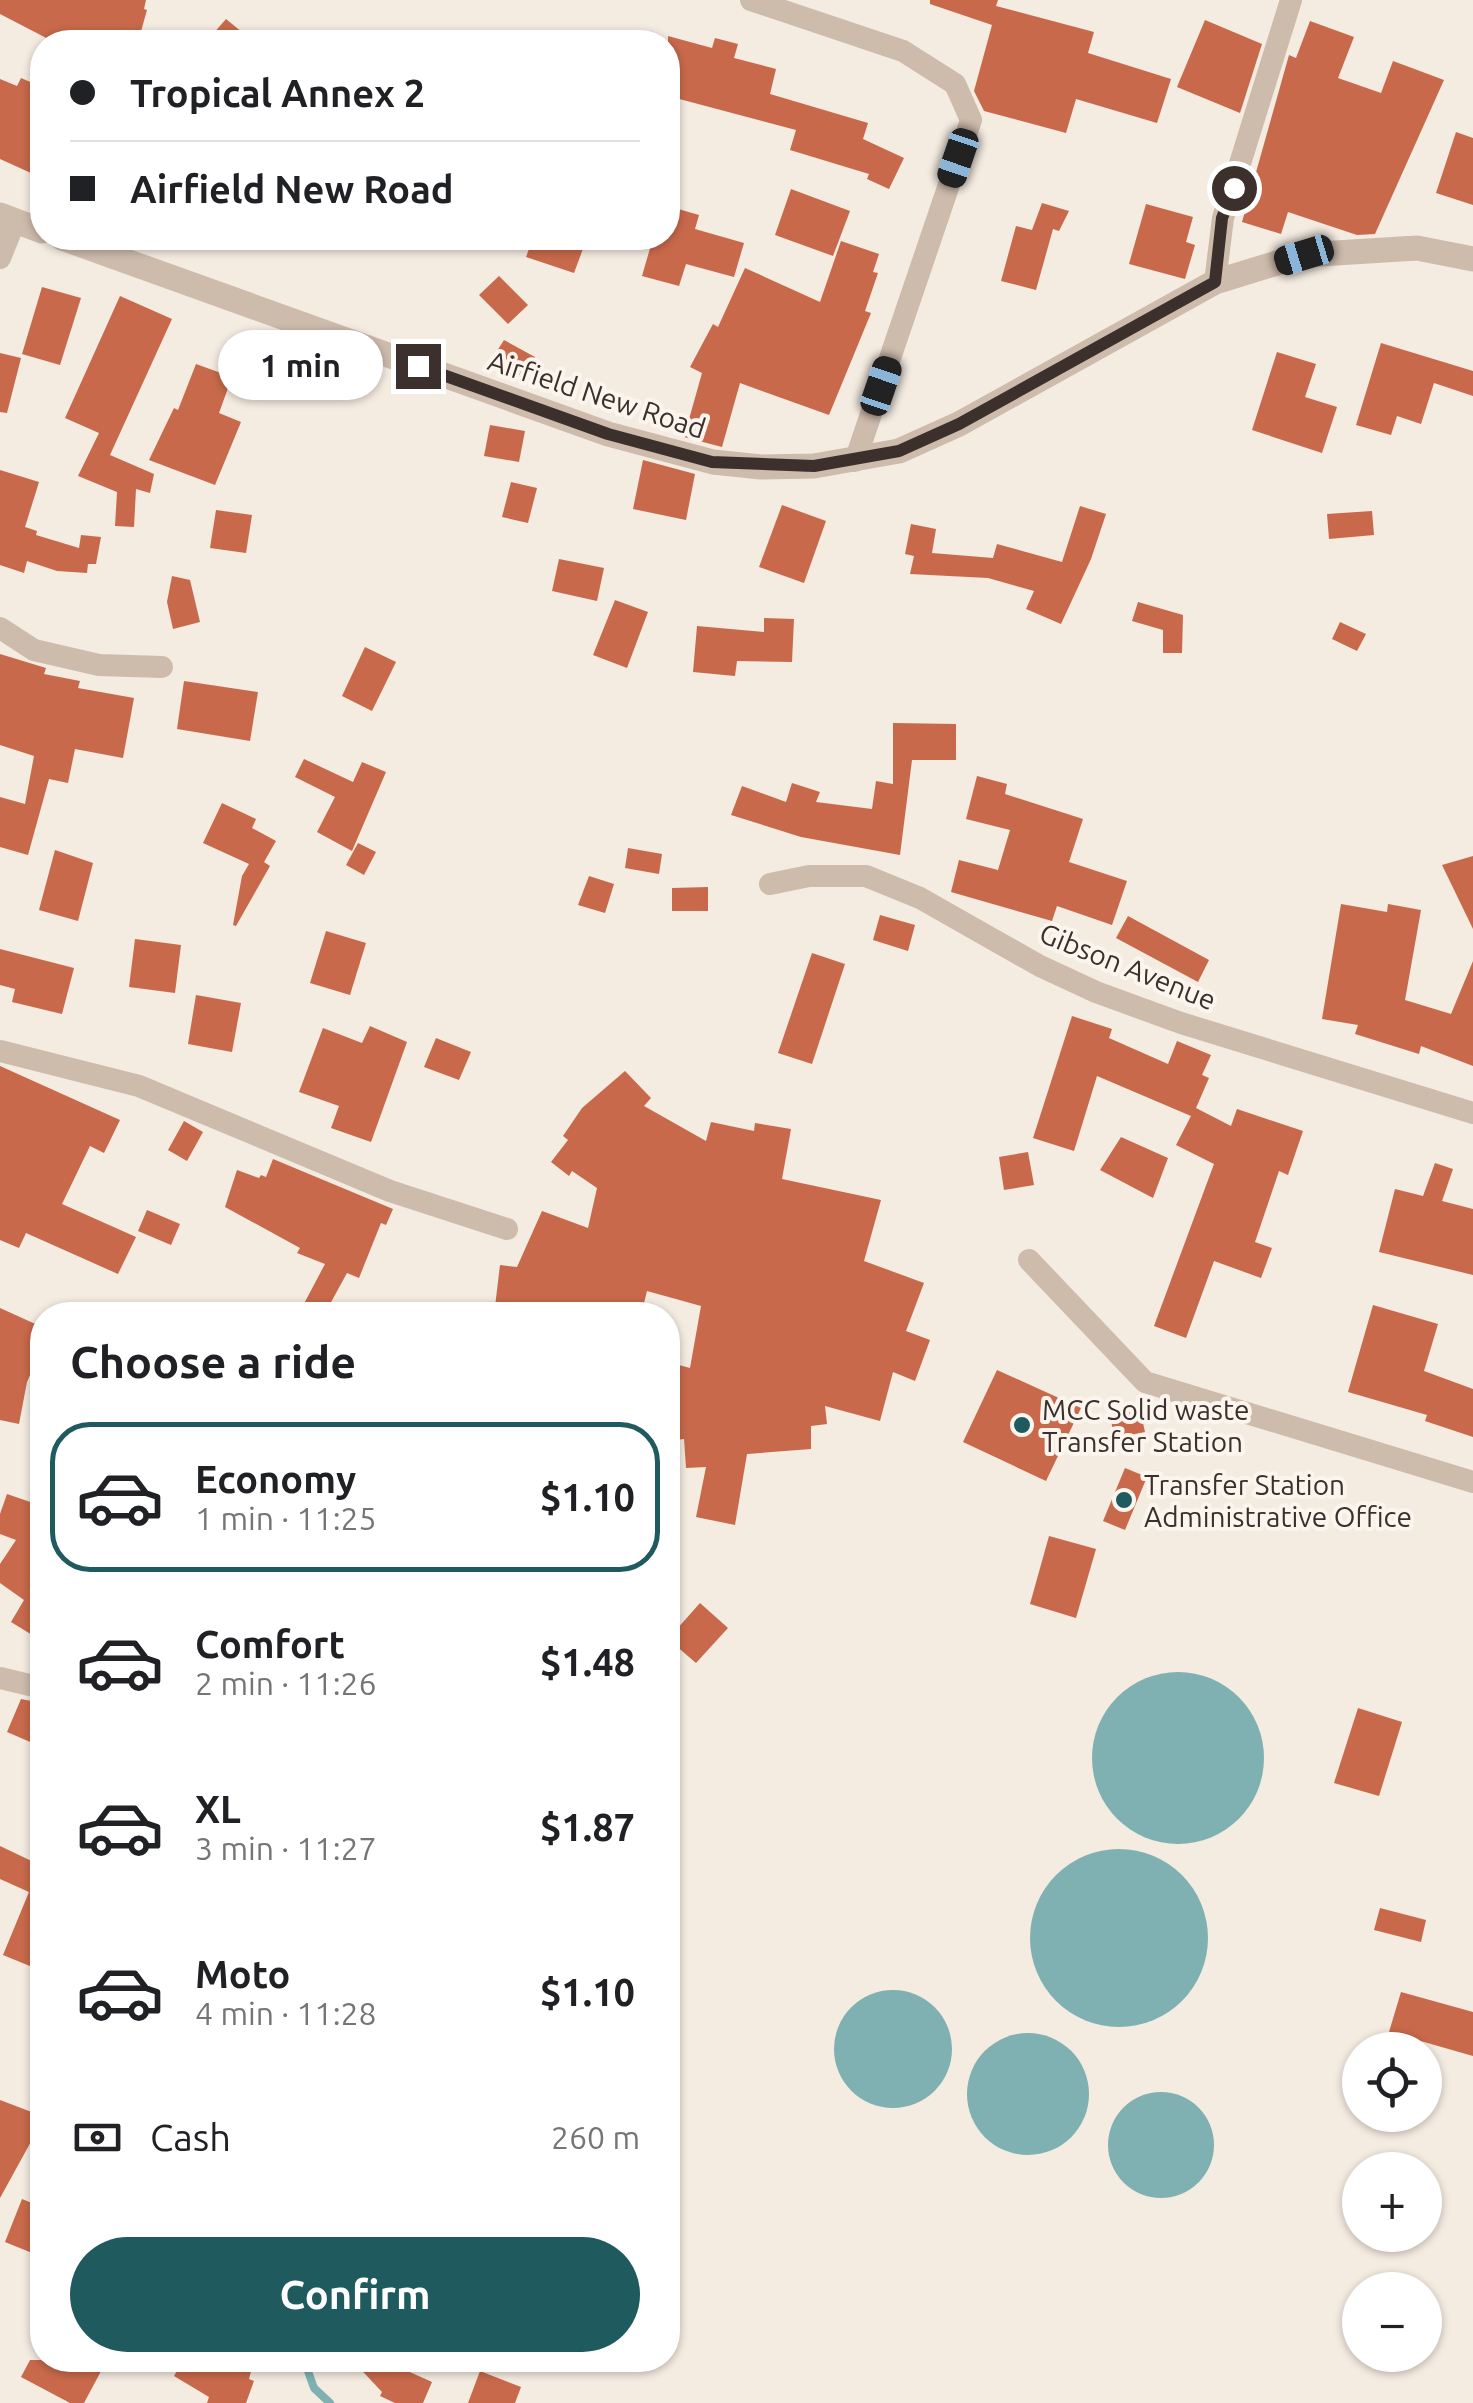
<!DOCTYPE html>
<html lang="en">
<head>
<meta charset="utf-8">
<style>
  body { margin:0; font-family:Ubuntu,sans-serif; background:#f2f2f2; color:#202124; height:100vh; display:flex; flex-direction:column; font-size:38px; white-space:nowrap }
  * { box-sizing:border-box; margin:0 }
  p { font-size:32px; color:#757577 }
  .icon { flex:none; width:55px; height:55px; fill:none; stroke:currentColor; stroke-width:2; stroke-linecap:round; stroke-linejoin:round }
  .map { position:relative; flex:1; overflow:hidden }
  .panel { position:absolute; left:30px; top:1302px; width:650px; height:1070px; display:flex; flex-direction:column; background:#fff; border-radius:40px; box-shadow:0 2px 8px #0004 }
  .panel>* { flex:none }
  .top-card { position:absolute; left:30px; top:30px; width:650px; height:220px; border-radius:40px; box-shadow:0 2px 8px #0004; display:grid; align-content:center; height:220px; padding:0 40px; background:#fff }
  .controls { position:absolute; left:1342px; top:2032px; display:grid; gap:20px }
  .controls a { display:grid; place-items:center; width:100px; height:100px; border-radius:50%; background:#fff; box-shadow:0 2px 8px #0004; font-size:50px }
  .end { position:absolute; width:45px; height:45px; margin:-22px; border:12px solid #3b302b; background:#fff; box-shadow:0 0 0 5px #fff }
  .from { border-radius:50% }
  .bubble { position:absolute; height:70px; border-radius:35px; background:#fff; box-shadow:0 2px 8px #0004; font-size:32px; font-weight:600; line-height:70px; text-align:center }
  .car { position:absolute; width:30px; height:60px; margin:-30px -15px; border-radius:12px; box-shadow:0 0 8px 2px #0007; background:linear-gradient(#222 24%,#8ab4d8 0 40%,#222 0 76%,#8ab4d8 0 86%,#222 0) }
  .top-card b { display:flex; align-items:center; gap:35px; height:95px; font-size:38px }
  .top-card b+b { border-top:2px solid #e0e0e0 }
  .top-card i { width:25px; height:25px; background:#202124 }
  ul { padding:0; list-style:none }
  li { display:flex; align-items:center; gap:30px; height:150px; margin:0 20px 15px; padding:0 20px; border:5px solid transparent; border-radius:40px }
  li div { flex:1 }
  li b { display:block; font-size:38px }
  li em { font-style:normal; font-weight:600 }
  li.current { border-color:#1f5a5e }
  li>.icon { width:90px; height:90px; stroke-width:1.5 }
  h2 { padding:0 40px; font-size:45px; line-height:120px }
  .pay { display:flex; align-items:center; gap:25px; height:110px; padding:0 40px; font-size:38px }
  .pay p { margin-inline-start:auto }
  .cta { display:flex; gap:20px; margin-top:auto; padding:20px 40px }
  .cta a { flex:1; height:115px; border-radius:60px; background:#1f5a5e; color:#fff; font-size:40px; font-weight:600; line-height:115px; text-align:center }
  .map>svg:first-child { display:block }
  .water { fill:#7fb0b2 }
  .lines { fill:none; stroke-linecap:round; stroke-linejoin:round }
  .stream { stroke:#7fb0b2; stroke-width:8 }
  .building { fill:#c8694b }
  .minor { stroke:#cdbbac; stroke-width:22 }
  .tertiary { stroke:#cdbbac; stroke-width:25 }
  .route { stroke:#3b302b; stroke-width:12 }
  .poi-dot { fill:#1f5a5e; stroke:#fbf5ee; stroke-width:4 }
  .labels { text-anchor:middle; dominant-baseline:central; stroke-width:8; stroke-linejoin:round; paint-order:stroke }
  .street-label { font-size:28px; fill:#3b302b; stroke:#fbf5ee }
  .poi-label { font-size:28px; fill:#3b302b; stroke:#fbf5ee; text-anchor:start }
</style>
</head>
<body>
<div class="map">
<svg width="1473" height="2403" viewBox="0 0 1473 2403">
  <rect width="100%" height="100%" fill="#f4ebe1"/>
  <g class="water">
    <circle cx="1178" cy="1758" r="86"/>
    <circle cx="1119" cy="1938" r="89"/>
    <circle cx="893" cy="2049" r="59"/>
    <circle cx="1028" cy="2094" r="61"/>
    <circle cx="1161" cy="2145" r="53"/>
  </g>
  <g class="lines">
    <path class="stream" d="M304 2360 314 2388 330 2403"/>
  </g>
  <g class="building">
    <path d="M0 0H146L144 9 147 10 138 42H54L0 14Z"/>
    <path d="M930 0H998L996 6 1094 32 1088 53 1171 79 1157 123 1076 99 1066 133 984 111 974 91 992 25 930 4Z"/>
    <path d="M226 19 254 42H206Z"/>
    <path d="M1205 20 1262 44 1240 113 1177 87Z"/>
    <path d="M1310 21 1354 37 1338 78 1381 93 1393 61 1444 80 1375 234 1357 235 1288 212 1281 234 1242 222 1289 55 1296 58Z"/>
    <path d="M668 36 712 48 715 38 738 44 734 58 776 69 770 94 868 123 863 139 904 158 889 189 867 179 869 174 790 150 796 130 668 96Z"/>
    <path d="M21 78 42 87V178L0 159V79L17 86Z"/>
    <path d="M1456 132 1473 138V205L1436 193Z"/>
    <path d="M791 189 850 211 833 256 775 235Z"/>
    <path d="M1042 203 1069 211 1059 231 1053 229 1036 290 1001 281 1016 226 1032 230Z"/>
    <path d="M1146 204 1193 217 1186 242 1195 245 1185 279 1129 264Z"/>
    <path d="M668 206 699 215 695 229 744 243 734 277 686 264 679 286 642 276 653 238H668Z"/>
    <path d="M533 238H587L574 273 526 257Z"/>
    <path d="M841 241 879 254 873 272 878 273 865 311 871 313 829 415 740 383 722 447 684 437 702 373 690 367 713 324 718 327 745 268 820 302Z"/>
    <path d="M499 276 528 305 508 324 479 295Z"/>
    <path d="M42 287 81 298 60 365 22 354Z"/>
    <path d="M120 296 172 319 110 455 154 474 150 493 136 489 134 527 115 526 117 492 78 476 99 433 65 418Z"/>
    <path d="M504 340 535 357 523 377 492 359Z"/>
    <path d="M1381 343 1473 371V396L1434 383 1421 424 1397 416 1391 435 1356 425Z"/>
    <path d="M1277 352 1316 364 1305 397 1337 407 1322 453 1252 430Z"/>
    <path d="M0 353 21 358 7 413 0 412Z"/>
    <path d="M196 364 232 377 219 413 241 422 215 485 149 460 174 408 178 410Z"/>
    <path d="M490 425 525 431 519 462 484 456Z"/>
    <path d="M643 460 695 474 686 520 633 509Z"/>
    <path d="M0 470 39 482 25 527 37 531 36 535 79 548 81 535 101 537 96 564H88L87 573 57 571 27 561 24 573 0 565Z"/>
    <path d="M511 482 537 488 528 523 502 517Z"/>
    <path d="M782 505 826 521 804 583 759 567Z"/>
    <path d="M1080 506 1106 514 1091 559 1061 624 1026 609 1034 591 988 578 910 574 914 556 905 554 911 524 936 529 932 553 993 558 997 544 1062 562Z"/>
    <path d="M216 510 252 515 246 553 210 548Z"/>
    <path d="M1372 511 1374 535 1329 539 1327 514Z"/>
    <path d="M559 559 604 568 597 601 552 591Z"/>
    <path d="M172 576 190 580 200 622 173 629 167 602Z"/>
    <path d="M615 600 648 612 627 668 593 655Z"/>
    <path d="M1138 602 1183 615 1182 653H1163V630L1132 621Z"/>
    <path d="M764 618 794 619 792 662 737 661 735 676 693 672 697 626 764 632Z"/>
    <path d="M1340 622 1366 634 1357 651 1332 639Z"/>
    <path d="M365 647 396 662 372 711 342 696Z"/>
    <path d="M0 654 46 668 44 674 80 681 78 688 134 698 123 758 75 749 68 783 49 779 28 855 0 847V797L25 804 34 756 0 745Z"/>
    <path d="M184 681 258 692 250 741 177 729Z"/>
    <path d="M893 723 956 724V760H912L900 855 801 837 731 815 742 786 786 802 792 783 820 792 816 802 872 809 876 781 893 784Z"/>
    <path d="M304 759 353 782 362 762 386 772 352 851 317 832 335 797 295 777Z"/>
    <path d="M977 776 1007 784 1005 794 1083 819 1069 862 1127 881 1112 925 1057 906 1052 921 951 892 959 860 998 870 1010 830 966 819Z"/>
    <path d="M222 803 256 819 252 828 276 841 264 862 270 866 236 926 233 925 242 876 249 864 203 843Z"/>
    <path d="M358 843 376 852 364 875 346 865Z"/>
    <path d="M628 848 662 854 659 874 625 868Z"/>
    <path d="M55 850 93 863 78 921 39 910Z"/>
    <path d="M1473 856V929L1442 865Z"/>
    <path d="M589 876 614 884 605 913 578 905Z"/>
    <path d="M708 887V911H672V888Z"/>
    <path d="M1341 904 1387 912 1388 904 1421 910 1405 1000 1451 1014 1473 961V1066L1421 1046 1419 1054 1355 1034 1358 1025 1322 1019Z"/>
    <path d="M880 915 915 925 908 951 873 940Z"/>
    <path d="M1128 916 1209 960 1198 982 1116 938Z"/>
    <path d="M326 931 366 943 350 995 310 983Z"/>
    <path d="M135 939 181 945 175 993 129 987Z"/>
    <path d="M0 949 74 968 62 1014 12 1002 15 989 0 985Z"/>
    <path d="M812 953 845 964 812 1064 778 1053Z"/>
    <path d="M196 995 241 1003 232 1052 188 1044Z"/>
    <path d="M1072 1016 1112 1029 1109 1038 1168 1064 1177 1041 1211 1055 1202 1075 1209 1078 1196 1108 1231 1126 1237 1109 1303 1131 1288 1175 1279 1171 1255 1242 1272 1248 1261 1278 1214 1261 1186 1338 1154 1326 1214 1164 1176 1145 1191 1116 1097 1076 1074 1151 1033 1138Z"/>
    <path d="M370 1026 407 1042 371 1142 331 1128 339 1106 299 1092 323 1028 362 1043Z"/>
    <path d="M436 1038 471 1052 459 1080 424 1067Z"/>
    <path d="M0 1066 120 1120 104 1153 90 1146 62 1204 136 1237 118 1274 26 1233 19 1248 0 1240Z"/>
    <path d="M625 1071 651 1098 644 1106 706 1141 711 1122 754 1131 755 1123 791 1129 782 1179 881 1200 864 1261 924 1283 906 1331 930 1340 915 1381 893 1372 880 1421 825 1406 827 1424 811 1426V1449L747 1454 735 1525 696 1517 706 1467 686 1468 684 1439 676 1440 675 1401 668 1400V1362L690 1368 701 1306 647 1291 641 1315H494L500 1265 517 1267 542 1211 588 1228 597 1188 572 1171 569 1176 551 1162 568 1140 563 1136 582 1108Z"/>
    <path d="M184 1121 203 1132 187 1161 168 1150Z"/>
    <path d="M1121 1137 1168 1158 1153 1198 1100 1170Z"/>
    <path d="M1028 1152 1034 1185 1004 1190 999 1157Z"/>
    <path d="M273 1159 393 1209 386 1225 381 1223 359 1278 347 1273 324 1315H298L325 1264 297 1253 300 1248 225 1207 237 1170 259 1178 261 1175 266 1177Z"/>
    <path d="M1435 1163 1453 1169 1442 1201 1473 1209V1275L1379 1252 1395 1189 1423 1196Z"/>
    <path d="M147 1210 180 1224 171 1245 138 1231Z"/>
    <path d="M1373 1305 1438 1324 1424 1371 1473 1389V1437L1425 1421 1427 1415 1348 1392Z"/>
    <path d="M0 1308 42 1327V1347L27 1382 19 1424 0 1420Z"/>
    <path d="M997 1370 1081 1408 1046 1481 963 1442Z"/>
    <path d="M1140 1410 1145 1432 1115 1438 1110 1417Z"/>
    <path d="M1125 1468 1147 1477 1125 1530 1103 1521Z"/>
    <path d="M7 1494 42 1506V1562L34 1575 38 1578 42 1571V1641L11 1622 24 1600 0 1583V1564L16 1540 0 1534V1514Z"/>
    <path d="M1049 1536 1096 1549 1076 1618 1030 1604Z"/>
    <path d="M700 1603 728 1628 696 1663 668 1639Z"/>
    <path d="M21 1699 42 1703V1747L7 1732Z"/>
    <path d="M1358 1708 1402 1722 1379 1796 1334 1783Z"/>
    <path d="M0 1846 40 1865 42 1861V1971L3 1955 29 1892 0 1879Z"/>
    <path d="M1380 1908 1426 1920 1421 1942 1374 1930Z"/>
    <path d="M1401 1992 1473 2012V2056L1389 2032Z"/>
    <path d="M0 2100 42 2116V2141L33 2138 0 2198Z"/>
    <path d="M22 2199 42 2207V2257L5 2242Z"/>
    <path d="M30 2360H107L84 2403H70L21 2377Z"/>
    <path d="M183 2360H254L249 2379 254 2381 246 2403H207L209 2397 174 2376Z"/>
    <path d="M352 2360H383L432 2382 423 2403H395L380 2396 382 2392Z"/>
    <path d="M480 2371 521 2387 515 2403H468Z"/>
  </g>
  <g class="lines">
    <g class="minor">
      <path d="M751 0 903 51 955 84 971 120 855 461"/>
      <path d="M0 258 15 221"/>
      <path d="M1215 282 1223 218 1291 0"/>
      <path d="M0 628 34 650 99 665 162 667"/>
      <path d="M770 884 809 876H866L920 898 1040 966 1096 992 1181 1023 1473 1113"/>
      <path d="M0 1051 139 1086 390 1191 507 1229"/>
      <path d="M1029 1260 1145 1382 1473 1482"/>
      <path d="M0 1678 42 1688"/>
    </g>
    <g class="tertiary">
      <path d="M0 215 42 231"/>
      <path d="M62 238 608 434 713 462 761 467 814 466 899 451 959 424 1215 282 1303 255 1417 248 1473 259"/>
    </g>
  </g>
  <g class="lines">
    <path class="route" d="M418 366 608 434 712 462 814 466 899 451 959 424 1215 282 1222 218 1234 188"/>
  </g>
  <g class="poi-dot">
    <circle cx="1022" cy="1425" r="10"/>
    <circle cx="1124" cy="1500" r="10"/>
  </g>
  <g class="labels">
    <g class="street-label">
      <text transform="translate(597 394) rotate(18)">Airfield New Road</text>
      <text transform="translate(1128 966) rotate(22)">Gibson Avenue</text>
    </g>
    <g class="poi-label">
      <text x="1042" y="1409">MCC Solid waste<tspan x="1042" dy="32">Transfer Station</tspan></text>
      <text x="1144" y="1484">Transfer Station<tspan x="1144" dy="32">Administrative Office</tspan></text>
    </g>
  </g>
</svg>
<div class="controls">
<a><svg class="icon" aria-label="locate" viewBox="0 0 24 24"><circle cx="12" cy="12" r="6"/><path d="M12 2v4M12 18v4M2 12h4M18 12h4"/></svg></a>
<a>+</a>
<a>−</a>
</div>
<i class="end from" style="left:1234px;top:188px"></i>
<i class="end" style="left:418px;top:366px"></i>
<div class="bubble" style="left:218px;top:330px;width:165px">1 min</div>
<i class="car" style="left:958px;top:158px;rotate:199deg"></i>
<i class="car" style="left:1304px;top:255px;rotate:253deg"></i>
<i class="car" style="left:881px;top:386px;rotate:19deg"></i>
<div class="top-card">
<b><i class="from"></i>Tropical Annex 2</b>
<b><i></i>Airfield New Road</b>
</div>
<section class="panel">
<h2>Choose a ride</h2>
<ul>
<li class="current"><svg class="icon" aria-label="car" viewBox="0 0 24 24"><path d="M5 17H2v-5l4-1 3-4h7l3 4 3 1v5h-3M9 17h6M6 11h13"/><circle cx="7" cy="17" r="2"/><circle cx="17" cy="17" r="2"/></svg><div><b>Economy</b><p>1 min · 11:25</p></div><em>$1.10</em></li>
<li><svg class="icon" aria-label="car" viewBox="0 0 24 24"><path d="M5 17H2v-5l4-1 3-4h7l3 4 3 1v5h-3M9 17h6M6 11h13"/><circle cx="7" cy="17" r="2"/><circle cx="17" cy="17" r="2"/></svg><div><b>Comfort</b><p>2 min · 11:26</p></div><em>$1.48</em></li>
<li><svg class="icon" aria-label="car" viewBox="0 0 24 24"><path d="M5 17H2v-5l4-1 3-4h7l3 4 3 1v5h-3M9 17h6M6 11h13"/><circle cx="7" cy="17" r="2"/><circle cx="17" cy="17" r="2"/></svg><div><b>XL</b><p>3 min · 11:27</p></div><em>$1.87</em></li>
<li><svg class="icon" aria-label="car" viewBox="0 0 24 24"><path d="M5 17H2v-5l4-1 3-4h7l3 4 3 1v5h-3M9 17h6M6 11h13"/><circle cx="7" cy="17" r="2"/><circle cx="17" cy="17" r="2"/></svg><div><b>Moto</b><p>4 min · 11:28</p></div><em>$1.10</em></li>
</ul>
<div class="pay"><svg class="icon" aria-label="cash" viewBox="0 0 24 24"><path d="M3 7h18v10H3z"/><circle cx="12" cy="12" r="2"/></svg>Cash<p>260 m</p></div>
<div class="cta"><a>Confirm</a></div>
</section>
</div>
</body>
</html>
